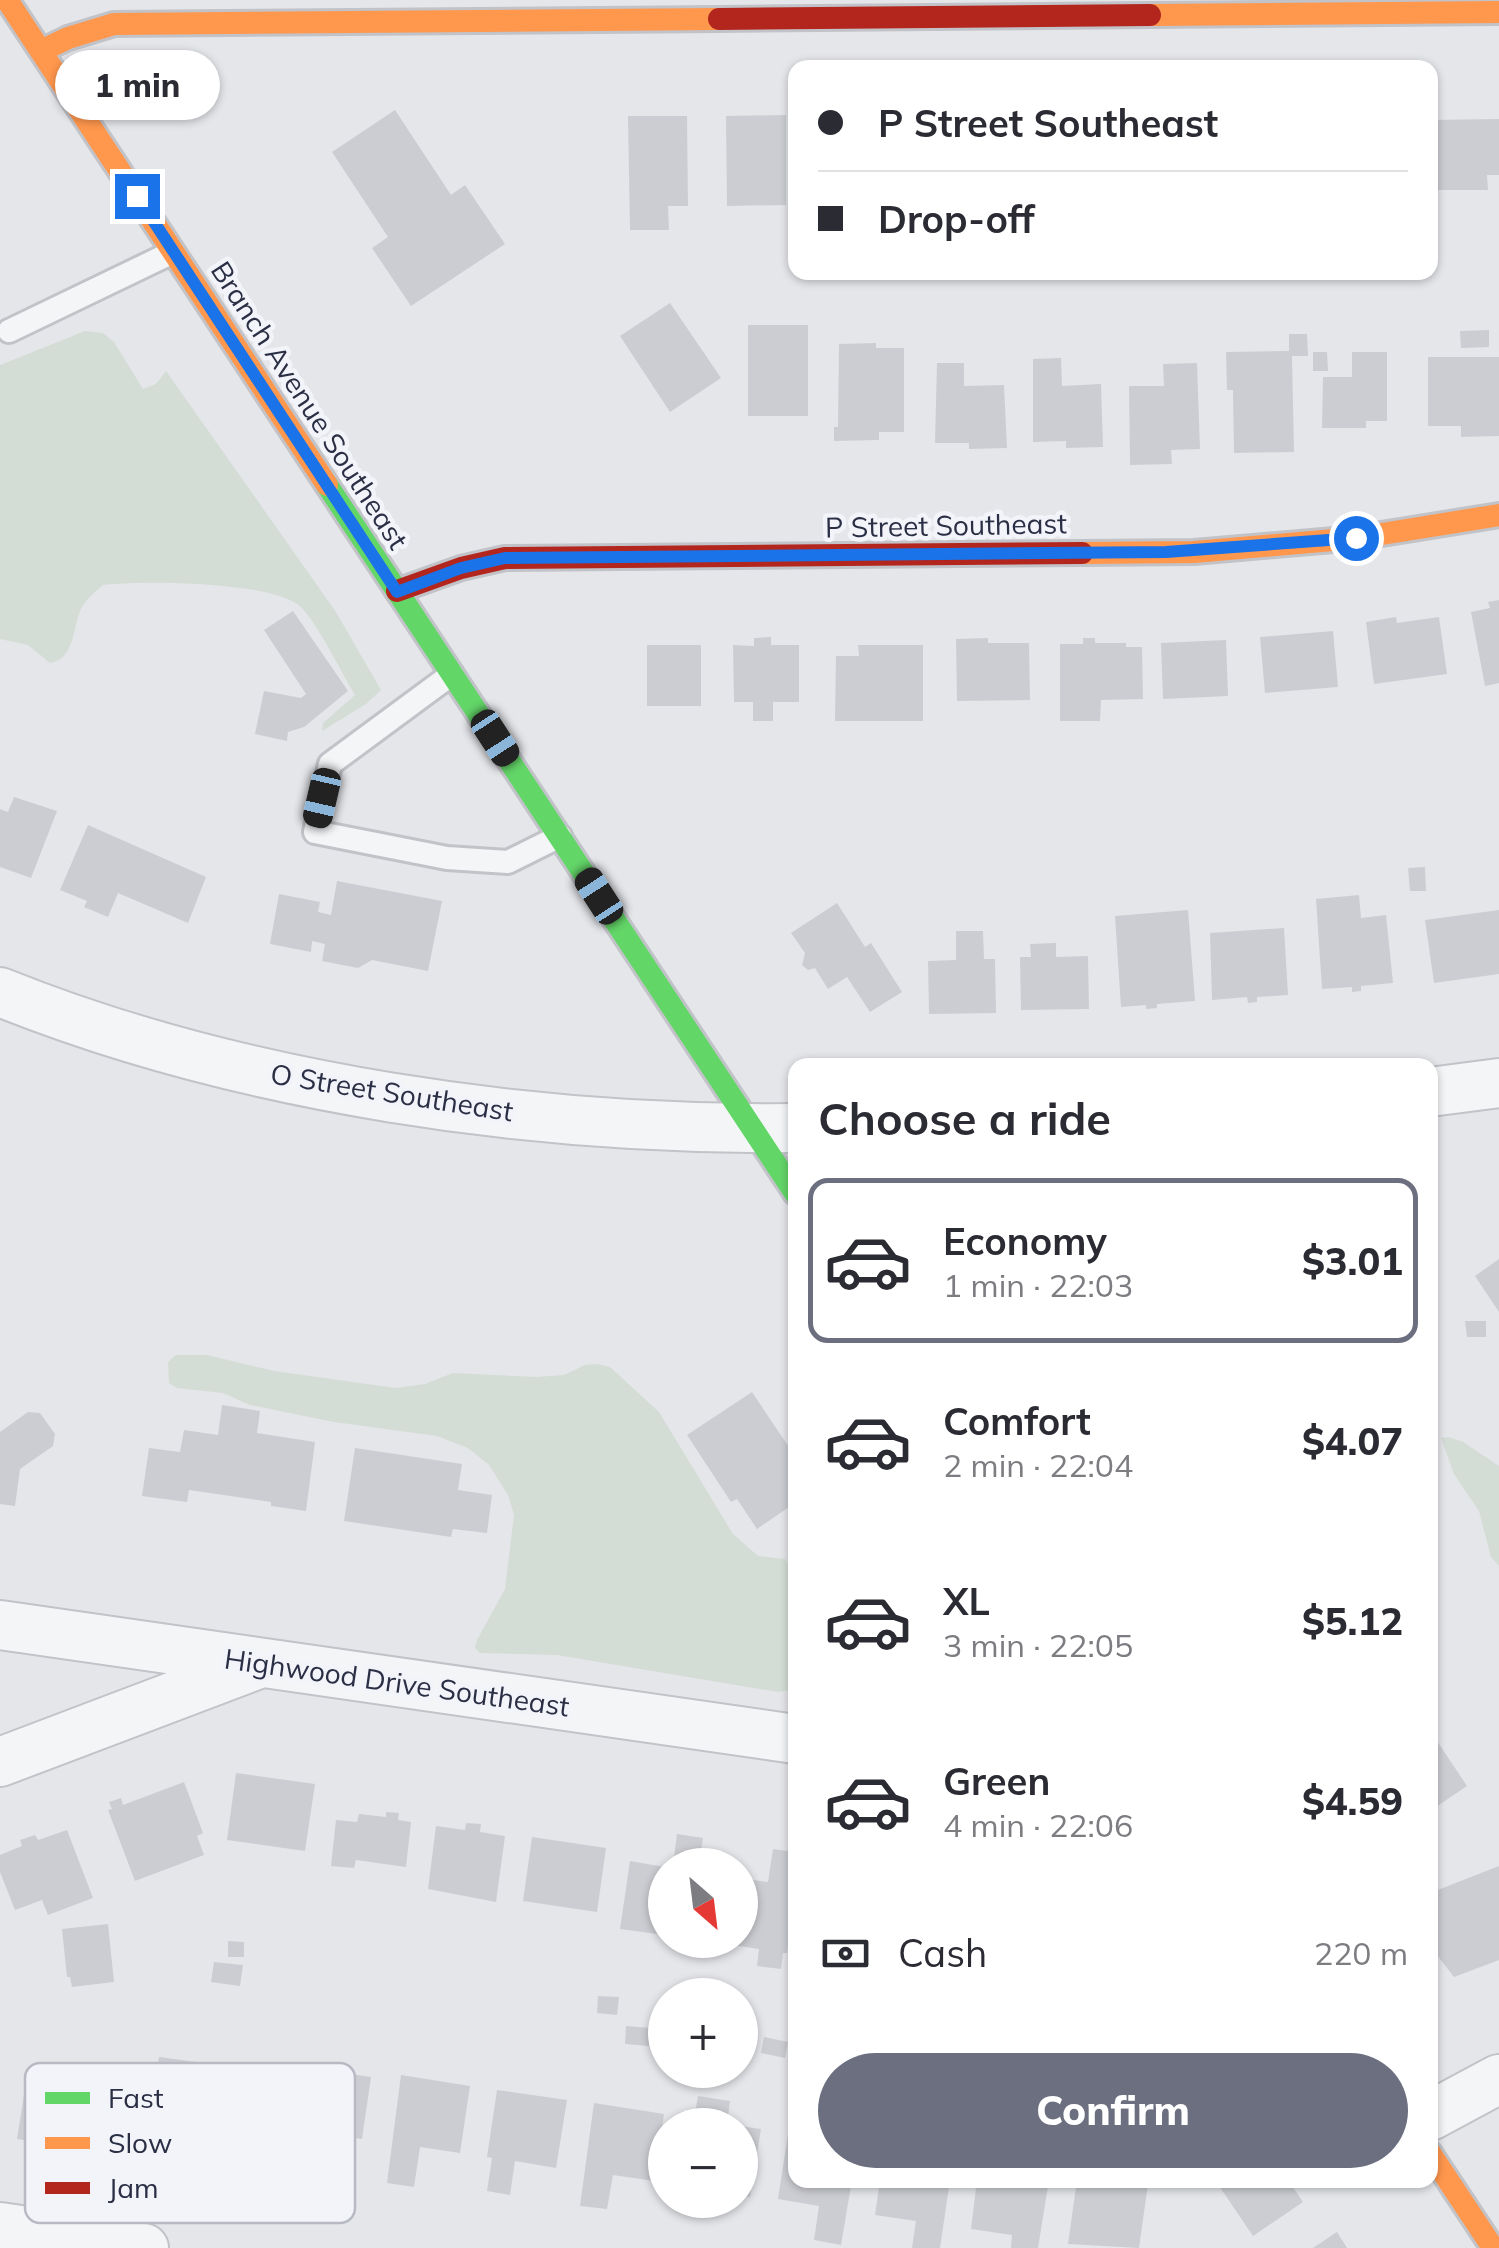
<!DOCTYPE html>
<html lang="en">
<head>
<meta charset="utf-8">
<style>
  body { margin:0; font-family:Mulish,sans-serif; background:#f7f7f7; color:#2b2b33; height:100vh; display:flex; flex-direction:column; font-size:38px; white-space:nowrap }
  * { box-sizing:border-box; margin:0 }
  p { font-size:32px; color:#7c7c81 }
  .icon { flex:none; width:55px; height:55px; fill:none; stroke:currentColor; stroke-width:2; stroke-linecap:round; stroke-linejoin:round }
  .map { position:relative; flex:1; overflow:hidden }
  .details { position:absolute; left:788px; top:1058px; width:650px; height:1130px; display:flex; flex-direction:column; background:#fff; border-radius:20px; box-shadow:0 2px 8px #0004 }
  .details>* { flex:none }
  .guide { position:absolute; left:788px; top:60px; width:650px; height:220px; border-radius:20px; box-shadow:0 2px 8px #0004; display:grid; align-content:center; height:220px; padding:0 30px; background:#fff }
  .needle { width:65px; rotate:152deg }
  .tools { position:absolute; left:648px; top:1848px; display:grid; gap:20px }
  .tools a { display:grid; place-items:center; width:110px; height:110px; border-radius:50%; background:#fff; box-shadow:0 2px 8px #0004; font-size:50px }
  .end { position:absolute; width:45px; height:45px; margin:-22px; border:12px solid #1a73e8; background:#fff; box-shadow:0 0 0 5px #fff }
  .from { border-radius:50% }
  .bubble { position:absolute; height:70px; border-radius:35px; background:#fff; box-shadow:0 2px 8px #0004; font-size:32px; font-weight:800; line-height:70px; text-align:center }
  .car { position:absolute; width:30px; height:60px; margin:-30px -15px; border-radius:12px; box-shadow:0 0 8px 2px #0007; background:linear-gradient(#222 24%,#8ab4d8 0 40%,#222 0 76%,#8ab4d8 0 86%,#222 0) }
  .guide b { display:flex; align-items:center; gap:35px; height:95px; font-size:38px }
  .guide b+b { border-top:2px solid #e1e1e2 }
  .guide i { width:25px; height:25px; background:#2b2b33 }
  ul { padding:0; list-style:none }
  li { display:flex; align-items:center; gap:30px; height:165px; margin:0 20px 15px; padding:0 10px; border:5px solid transparent; border-radius:20px }
  li div { flex:1 }
  li b { display:block; font-size:38px }
  li em { font-style:normal; font-weight:800 }
  li.on { border-color:#6b6f7f }
  li>.icon { width:90px; height:90px; stroke-width:1.5 }
  h2 { padding:0 30px; font-size:45px; line-height:120px }
  .pay { display:flex; align-items:center; gap:25px; height:110px; padding:0 30px; font-size:38px }
  .pay p { margin-inline-start:auto }
  .cta { display:flex; gap:20px; margin-top:auto; padding:20px 30px }
  .cta a { flex:1; height:115px; border-radius:60px; background:#6b6f7f; color:#fff; font-size:40px; font-weight:800; line-height:115px; text-align:center }
  .map>svg:first-child { display:block }
  .green { fill:#d3ddd5 }
  .building { fill:#cccdd2 }
  .lines { fill:none; stroke-linecap:round; stroke-linejoin:round }
  .lane-casing { stroke:#c2c3c8; stroke-width:28 }
  .street-casing { stroke:#c2c3c8; stroke-width:52 }
  .fast-casing { stroke:#c2c3c8; stroke-width:28 }
  .slow-casing { stroke:#c2c3c8; stroke-width:28 }
  .jam-casing { stroke:#c2c3c8; stroke-width:28 }
  .lane { stroke:#f4f5f7; stroke-width:22 }
  .street { stroke:#f4f5f7; stroke-width:48 }
  .fast { stroke:#63d668; stroke-width:22 }
  .slow { stroke:#ff974d; stroke-width:22 }
  .jam { stroke:#b3261e; stroke-width:22 }
  .route { stroke:#1a73e8; stroke-width:12 }
  .labels { text-anchor:middle; dominant-baseline:central; stroke-width:9; stroke-linejoin:round; paint-order:stroke }
  .street-label { font-size:28px; fill:#2a2f45; stroke:#f3f4f9 }
  .key { fill:#f3f4f9; stroke:#b7b9c3; stroke-width:2.5 }
  .key-label { font-size:28px; fill:#2a2f45 }
</style>
</head>
<body>
<div class="map">
<svg width="1499" height="2248" viewBox="0 0 1499 2248">
  <rect width="100%" height="100%" fill="#e5e6ea"/>
  <g class="green">
    <path d="M85 331 103 333 114 342 143 389 156 384 166 371 336 612 381 690 366 704 322 731 323 723 355 695C340 670 320 628 302 608 277 581 140 580 103 585 95 592 85 600 81 609 72 629 75 659 50 663L28 645 0 639V365Z"/>
    <path d="M176 1355H207L274 1371 396 1388 425 1384 453 1373 536 1377 564 1375 585 1365 597 1364 610 1367 659 1412 733 1534 758 1556 785 1559 795 1576V1689L778 1692 557 1655 480 1653 475 1648 477 1640 505 1589 514 1515 508 1495 489 1465 468 1448 437 1436 334 1422 250 1405 223 1393 177 1388 169 1383 168 1362Z"/>
    <path d="M1448 1437 1463 1442 1499 1466V1566L1491 1557 1479 1511 1454 1474 1441 1438Z"/>
  </g>
  <g class="building">
    <path d="M395 110 451 195 465 185 505 244 411 306 372 248 388 237 332 152Z"/>
    <path d="M786 115V205L727 206 726 116Z"/>
    <path d="M628 116H687L688 206H668L669 230H630Z"/>
    <path d="M1499 119V175H1487L1488 190H1437V175H1431V120Z"/>
    <path d="M670 303 721 378 670 412 620 336Z"/>
    <rect x="748" y="325" width="60" height="91"/>
    <path d="M1489 330V347L1461 348 1460 331Z"/>
    <path d="M1289 334H1307L1308 356H1292L1294 452 1234 453 1233 390H1227L1226 352 1289 351Z"/>
    <path d="M876 343V348H904V432H879V440L834 441V427H838L839 344Z"/>
    <path d="M1313 352H1327L1328 371H1313Z"/>
    <path d="M1352 352H1387V421H1366V428H1322L1323 377H1352Z"/>
    <path d="M1428 357H1499V436L1461 437V426H1428Z"/>
    <path d="M1061 358 1062 386 1101 384 1103 447 1066 448V441L1033 442V359Z"/>
    <path d="M937 363H964V386L1004 385 1007 448 969 449V443H935Z"/>
    <path d="M1197 363 1200 449 1171 450 1172 464 1130 465 1129 386H1164L1163 364Z"/>
    <path d="M1499 600V683L1485 686 1471 612 1490 608 1488 602Z"/>
    <path d="M293 611 348 691 304 727 288 732 287 741 255 734 264 691 301 698 306 694 264 630Z"/>
    <path d="M1396 617 1397 623 1439 617 1447 674 1374 684 1366 622Z"/>
    <path d="M1333 631 1338 687 1265 693 1260 637Z"/>
    <path d="M771 637V645H799V702H773V721H753V702H734L733 645 754 646V638Z"/>
    <path d="M988 638V643H1029L1030 700 957 701 956 639Z"/>
    <path d="M1083 638H1095V643H1126V647H1142L1143 699 1101 700 1100 721H1060V644H1083Z"/>
    <path d="M1226 640 1228 696 1163 699 1161 643Z"/>
    <rect x="647" y="645" width="54" height="61"/>
    <path d="M858 645H923V721H835L836 656H859Z"/>
    <path d="M14 797 57 811 31 878 0 867V809L8 812Z"/>
    <path d="M88 825 206 877 188 923 118 893 108 917 84 907 87 901 60 890Z"/>
    <path d="M1425 867 1426 891H1410L1408 868Z"/>
    <path d="M337 881 442 901 428 971 372 960 358 968 322 961 325 944 312 941 311 952 270 944 279 894 320 902 318 912 331 915Z"/>
    <path d="M1359 895 1361 918 1386 915 1393 983 1361 986V991L1352 992V987L1322 989 1316 899Z"/>
    <path d="M837 903 865 947 871 943 902 992 870 1012 847 977 828 989 815 968 808 970 802 965 805 953 791 933Z"/>
    <path d="M1188 910 1195 1001 1157 1004V1008L1146 1009V1005L1121 1007 1115 916Z"/>
    <path d="M1499 910V974L1434 983 1425 920Z"/>
    <path d="M1284 928 1288 995 1257 997V1002L1248 1003 1247 997 1212 1000 1210 933Z"/>
    <path d="M956 931H983L984 959H995L996 1013 929 1014 928 961 956 960Z"/>
    <path d="M1056 943V957L1088 956 1089 1009 1021 1010 1020 957H1031L1030 944Z"/>
    <path d="M1499 1259V1312L1475 1276Z"/>
    <path d="M1465 1321H1486V1337H1467Z"/>
    <path d="M752 1392 795 1456 788 1464 795 1476V1503L757 1529 737 1499 731 1502 687 1435Z"/>
    <path d="M222 1405 260 1411 257 1433 315 1442 306 1511 271 1506V1502L189 1490 187 1502 142 1496 149 1448 180 1452 184 1430 218 1435Z"/>
    <path d="M28 1412 40 1413 55 1434 53 1446 20 1469 15 1506 0 1504V1432Z"/>
    <path d="M355 1448 462 1464 458 1490 492 1495 487 1533 453 1529 451 1537 344 1521Z"/>
    <path d="M1433 1735 1467 1786 1430 1811V1737Z"/>
    <path d="M236 1773 315 1784 305 1851 227 1840Z"/>
    <path d="M184 1782 203 1833 197 1836 204 1855 135 1881 108 1810 112 1809 109 1802 121 1798 123 1805Z"/>
    <path d="M386 1812 399 1813 398 1820 411 1822 406 1867 356 1860 354 1868 331 1866 336 1820 357 1822 359 1814 386 1817Z"/>
    <path d="M466 1823 481 1824 480 1832 505 1836 496 1902 428 1889 436 1826 465 1830Z"/>
    <path d="M67 1830 93 1898 48 1915 42 1900 15 1910 0 1872V1855L22 1846 20 1840 35 1835 38 1840Z"/>
    <path d="M677 1834 703 1838 699 1865H673Z"/>
    <path d="M532 1837 606 1848 597 1912 523 1901Z"/>
    <path d="M773 1849 795 1852V1896L787 1953H783L781 1969 757 1966 759 1949 713 1942 740 1940V1878L768 1882Z"/>
    <path d="M630 1861 665 1867V1935L620 1929Z"/>
    <path d="M1499 1866V1960L1454 1977 1430 1946V1893Z"/>
    <path d="M108 1924 114 1982 72 1987 70 1977H67L62 1929Z"/>
    <path d="M228 1941 244 1942V1957H228Z"/>
    <path d="M214 1962 243 1965 240 1986 211 1982Z"/>
    <path d="M598 1996 619 1997 617 2015 597 2013Z"/>
    <path d="M626 2026 651 2028 649 2046 625 2044Z"/>
    <path d="M764 2037 788 2042 785 2058 761 2053Z"/>
    <path d="M159 2057 249 2069 240 2130 150 2117Z"/>
    <path d="M281 2064 371 2077 362 2139 272 2126Z"/>
    <path d="M401 2075 470 2086 460 2153 420 2147 414 2187 387 2183Z"/>
    <path d="M26 2082 106 2093 98 2151 17 2139Z"/>
    <path d="M497 2090 567 2100 556 2168 515 2161 510 2195 487 2191 492 2158 487 2157Z"/>
    <path d="M698 2096 730 2101 727 2125H689L691 2117 694 2118Z"/>
    <path d="M594 2103 664 2114 654 2181 613 2175 607 2209 580 2206Z"/>
    <path d="M740 2126 761 2129 750 2197 740 2195Z"/>
    <path d="M788 2134 795 2135V2180H852L841 2245 814 2240 819 2206 778 2199Z"/>
    <path d="M880 2180H950L940 2248H912L916 2221 875 2215Z"/>
    <path d="M977 2180H1049L1038 2248H1011L1012 2235 971 2229Z"/>
    <path d="M1077 2180H1140V2183L1148 2184 1139 2248 1068 2244Z"/>
    <path d="M1215 2180H1288L1303 2202 1253 2236Z"/>
    <path d="M678 2200H711L708 2218 676 2212Z"/>
    <path d="M1337 2232 1347 2248H1313Z"/>
  </g>
  <g class="lines">
    <defs>
      <g id="lane">
        <path d="M9 331 173 252"/>
        <path d="M452 674 330 764 315 832 447 858 508 862 560 836"/>
      </g>
      <g id="street">
        <path d="M0 992C241 1089 536 1131 795 1128"/>
        <path d="M1430 1092 1499 1083"/>
        <path d="M0 1625 795 1739"/>
        <path d="M0 1762 256 1665"/>
        <path d="M1430 2116 1499 2079"/>
        <path d="M0 2227 144 2248"/>
      </g>
      <path id="fast" d="M327 485 795 1193"/>
      <g id="slow">
        <path d="M7 0 327 485"/>
        <path d="M1150 15 1499 12"/>
        <path d="M41 51 68 38 114 24 719 19"/>
        <path d="M1082 553 1194 552 1357 538 1499 515"/>
        <path d="M1430 2153 1493 2248"/>
      </g>
      <g id="jam">
        <path d="M719 19 1150 15"/>
        <path d="M397 591 461 568 505 558 1082 553"/>
      </g>
    </defs>
    <use href="#lane" class="lane-casing"/>
    <use href="#street" class="street-casing"/>
    <use href="#fast" class="fast-casing"/>
    <use href="#slow" class="slow-casing"/>
    <use href="#jam" class="jam-casing"/>
    <use href="#lane" class="lane"/>
    <use href="#street" class="street"/>
    <use href="#fast" class="fast"/>
    <use href="#slow" class="slow"/>
    <use href="#jam" class="jam"/>
  </g>
  <g class="lines">
    <path class="route" d="M137 196 397 592 461 568 505 558 1166 552 1356 538"/>
  </g>
  <g class="labels">
    <g class="street-label">
      <text transform="translate(310 405) rotate(57)">Branch Avenue Southeast</text>
      <text transform="translate(946 525) rotate(-1)">P Street Southeast</text>
      <text transform="translate(392 1092) rotate(9)">O Street Southeast</text>
      <text transform="translate(397 1682) rotate(8)">Highwood Drive Southeast</text>
    </g>
  </g>
  <rect x="25" y="2063" width="330" height="160" rx="15" class="key"/>
  <rect x="45" y="2092" width="45" height="12" fill="#63d668"/>
  <rect x="45" y="2137" width="45" height="12" fill="#ff974d"/>
  <rect x="45" y="2182" width="45" height="12" fill="#b3261e"/>
  <g class="key-label">
    <text x="108" y="2108">Fast</text>
    <text x="108" y="2153">Slow</text>
    <text x="108" y="2198">Jam</text>
  </g>
</svg>
<div class="tools">
<a><svg class="needle" viewBox="-14 -14 28 28"><path d="M0-13l5 13h-10z" fill="#e53935"/><path d="M0 13l5-13h-10z" fill="#7c7c81"/></svg></a>
<a>+</a>
<a>−</a>
</div>
<i class="end from" style="left:1356px;top:538px"></i>
<i class="end" style="left:137px;top:196px"></i>
<div class="bubble" style="left:55px;top:50px;width:165px">1 min</div>
<i class="car" style="left:495px;top:738px;rotate:147deg"></i>
<i class="car" style="left:322px;top:798px;rotate:193deg"></i>
<i class="car" style="left:599px;top:896px;rotate:327deg"></i>
<div class="guide">
<b><i class="from"></i>P Street Southeast</b>
<b><i></i>Drop-off</b>
</div>
<section class="details">
<h2>Choose a ride</h2>
<ul>
<li class="on"><svg class="icon" aria-label="car" viewBox="0 0 24 24"><path d="M5 17H2v-5l4-1 3-4h7l3 4 3 1v5h-3M9 17h6M6 11h13"/><circle cx="7" cy="17" r="2"/><circle cx="17" cy="17" r="2"/></svg><div><b>Economy</b><p>1 min · 22:03</p></div><em>$3.01</em></li>
<li><svg class="icon" aria-label="car" viewBox="0 0 24 24"><path d="M5 17H2v-5l4-1 3-4h7l3 4 3 1v5h-3M9 17h6M6 11h13"/><circle cx="7" cy="17" r="2"/><circle cx="17" cy="17" r="2"/></svg><div><b>Comfort</b><p>2 min · 22:04</p></div><em>$4.07</em></li>
<li><svg class="icon" aria-label="car" viewBox="0 0 24 24"><path d="M5 17H2v-5l4-1 3-4h7l3 4 3 1v5h-3M9 17h6M6 11h13"/><circle cx="7" cy="17" r="2"/><circle cx="17" cy="17" r="2"/></svg><div><b>XL</b><p>3 min · 22:05</p></div><em>$5.12</em></li>
<li><svg class="icon" aria-label="car" viewBox="0 0 24 24"><path d="M5 17H2v-5l4-1 3-4h7l3 4 3 1v5h-3M9 17h6M6 11h13"/><circle cx="7" cy="17" r="2"/><circle cx="17" cy="17" r="2"/></svg><div><b>Green</b><p>4 min · 22:06</p></div><em>$4.59</em></li>
</ul>
<div class="pay"><svg class="icon" aria-label="cash" viewBox="0 0 24 24"><path d="M3 7h18v10H3z"/><circle cx="12" cy="12" r="2"/></svg>Cash<p>220 m</p></div>
<div class="cta"><a>Confirm</a></div>
</section>
</div>
</body>
</html>
